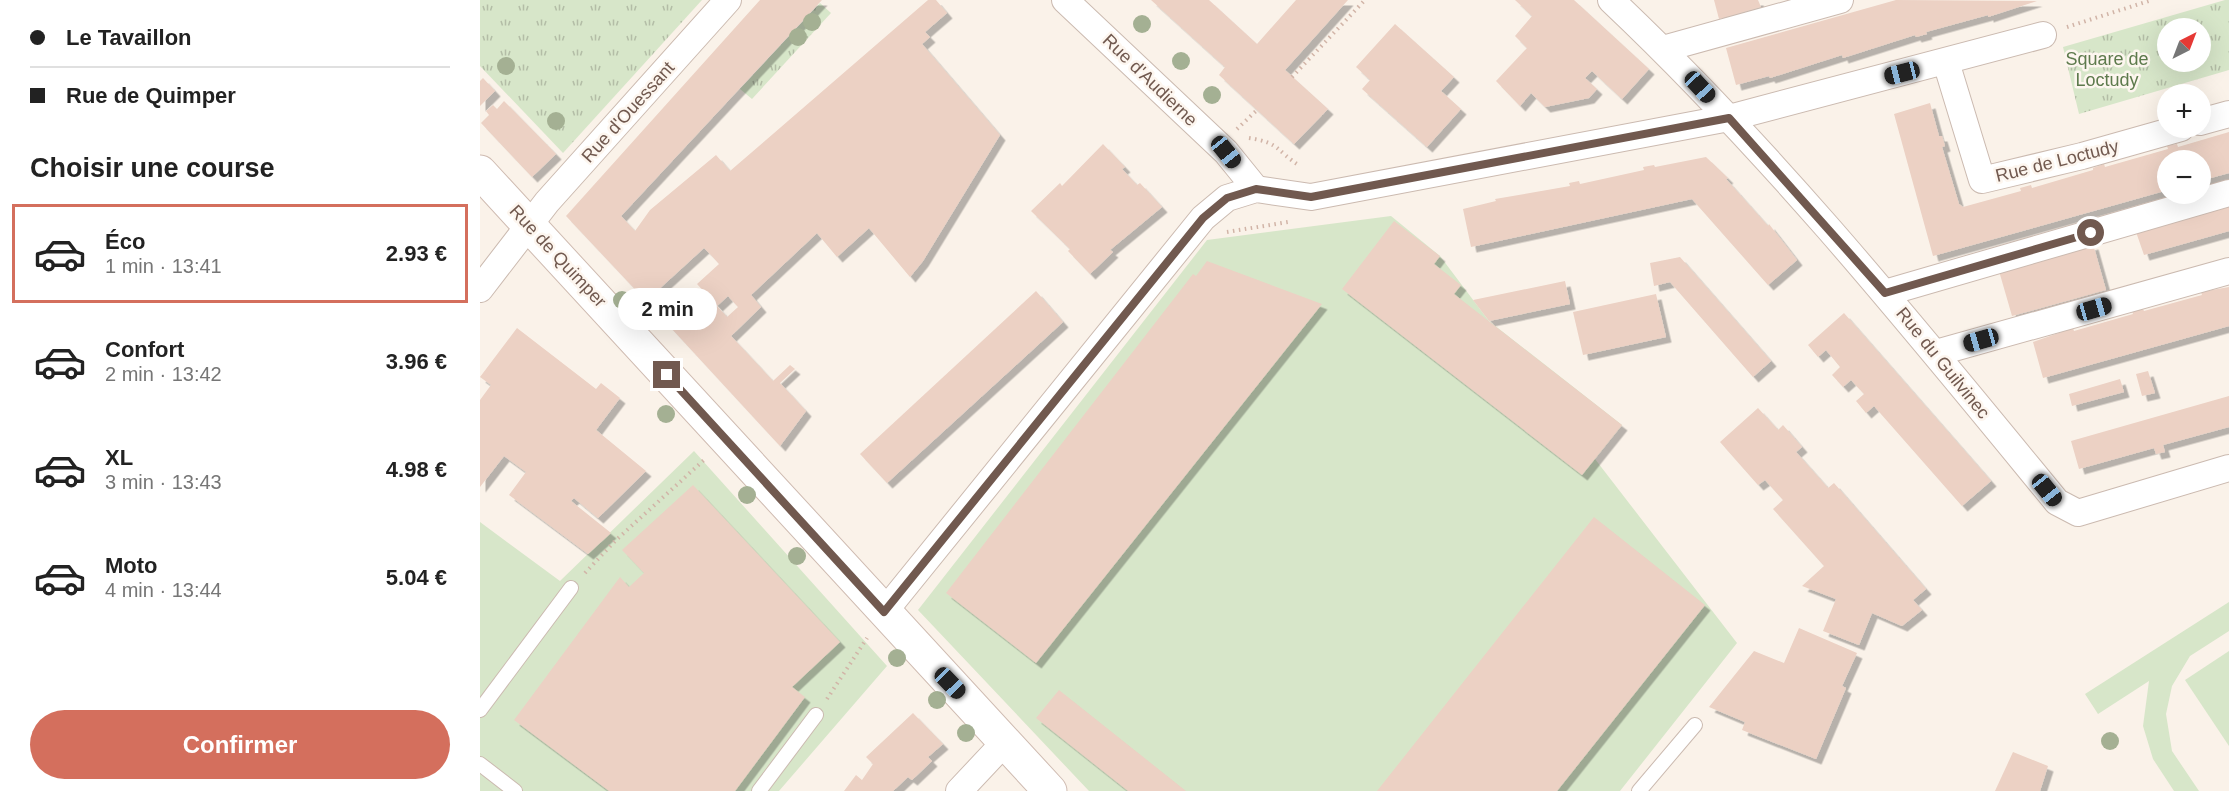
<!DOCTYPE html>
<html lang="fr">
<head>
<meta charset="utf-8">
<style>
  body { margin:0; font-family:Helvetica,sans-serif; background:#f6f6f6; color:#222; height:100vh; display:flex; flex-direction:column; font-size:22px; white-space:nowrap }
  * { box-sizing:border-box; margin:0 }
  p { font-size:20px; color:#767676 }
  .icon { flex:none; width:33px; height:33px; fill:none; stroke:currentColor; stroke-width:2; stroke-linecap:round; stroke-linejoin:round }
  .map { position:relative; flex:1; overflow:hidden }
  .panel { display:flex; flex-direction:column; background:#fff; width:480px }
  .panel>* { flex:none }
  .top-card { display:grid; align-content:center; height:132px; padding:0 30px; background:#fff }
  .needle { width:39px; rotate:42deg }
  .buttons { position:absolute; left:1677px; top:18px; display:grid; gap:12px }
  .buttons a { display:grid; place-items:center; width:54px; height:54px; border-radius:50%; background:#fff; box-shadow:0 6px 24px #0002; font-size:30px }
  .end { position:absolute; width:27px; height:27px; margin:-14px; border:8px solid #71594f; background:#fff; box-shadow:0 0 0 3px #fff }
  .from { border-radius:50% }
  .bubble { position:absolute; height:42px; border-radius:21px; background:#fff; box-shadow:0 6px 24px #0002; font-size:20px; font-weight:700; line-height:42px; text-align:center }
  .car { position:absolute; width:18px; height:36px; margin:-18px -9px; border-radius:8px; box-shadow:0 0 4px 2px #0007; background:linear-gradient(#222 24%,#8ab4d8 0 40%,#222 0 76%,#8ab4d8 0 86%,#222 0) }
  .top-card b { display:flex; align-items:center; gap:21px; height:57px; font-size:22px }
  .top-card b+b { border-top:2px solid #e0e0e0 }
  .top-card i { width:15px; height:15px; background:#222 }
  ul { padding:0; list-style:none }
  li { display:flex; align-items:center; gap:18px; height:99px; margin:0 12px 9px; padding:0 18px; border:3px solid transparent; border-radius:0px }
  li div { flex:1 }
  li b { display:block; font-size:22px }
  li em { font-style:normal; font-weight:700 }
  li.active { border-color:#d46f5d }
  li>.icon { width:54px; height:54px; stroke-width:1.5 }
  h2 { padding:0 30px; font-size:27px; line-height:72px }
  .button { display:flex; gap:12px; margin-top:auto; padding:12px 30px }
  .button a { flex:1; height:69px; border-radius:36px; background:#d46f5d; color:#fff; font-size:24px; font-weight:700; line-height:69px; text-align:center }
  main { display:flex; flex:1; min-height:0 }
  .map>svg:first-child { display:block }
  .grass { fill:url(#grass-tufts); fill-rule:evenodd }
  .garden { fill:#d7e6c9 }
  .building { fill:#ecd1c4; fill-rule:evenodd; filter:url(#shadow) }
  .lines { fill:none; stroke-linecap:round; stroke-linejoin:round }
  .lane-casing { stroke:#cbbab0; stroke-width:16 }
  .street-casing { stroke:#cbbab0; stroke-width:28 }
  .secondary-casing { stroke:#cfbbb1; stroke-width:35 }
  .path { stroke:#d1b4a7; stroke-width:4; stroke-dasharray:1.5 4.5; stroke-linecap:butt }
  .lane { stroke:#fff; stroke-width:14 }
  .street { stroke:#fff; stroke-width:26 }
  .secondary { stroke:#fff; stroke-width:33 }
  .tree { fill:#a4b093 }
  .route { stroke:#71594f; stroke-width:8 }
  .labels { text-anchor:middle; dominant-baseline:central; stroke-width:5; stroke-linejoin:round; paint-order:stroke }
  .park-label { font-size:18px; fill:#5d7a4c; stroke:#fdf6ef }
  .street-label { font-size:18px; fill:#71594f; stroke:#fdf6ef }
</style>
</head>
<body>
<main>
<section class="panel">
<div class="top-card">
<b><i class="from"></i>Le Tavaillon</b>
<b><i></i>Rue de Quimper</b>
</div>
<h2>Choisir une course</h2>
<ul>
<li class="active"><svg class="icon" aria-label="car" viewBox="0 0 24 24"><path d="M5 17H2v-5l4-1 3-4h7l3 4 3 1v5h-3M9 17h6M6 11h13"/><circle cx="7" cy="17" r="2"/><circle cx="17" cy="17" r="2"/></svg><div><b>Éco</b><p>1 min · 13:41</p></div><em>2.93 €</em></li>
<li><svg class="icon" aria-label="car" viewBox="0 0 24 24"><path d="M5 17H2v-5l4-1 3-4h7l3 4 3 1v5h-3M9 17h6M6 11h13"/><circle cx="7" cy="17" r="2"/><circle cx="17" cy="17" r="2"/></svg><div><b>Confort</b><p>2 min · 13:42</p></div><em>3.96 €</em></li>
<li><svg class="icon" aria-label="car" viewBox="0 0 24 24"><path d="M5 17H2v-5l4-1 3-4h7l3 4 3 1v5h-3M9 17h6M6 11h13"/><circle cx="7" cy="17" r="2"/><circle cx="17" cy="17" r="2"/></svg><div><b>XL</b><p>3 min · 13:43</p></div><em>4.98 €</em></li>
<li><svg class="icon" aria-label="car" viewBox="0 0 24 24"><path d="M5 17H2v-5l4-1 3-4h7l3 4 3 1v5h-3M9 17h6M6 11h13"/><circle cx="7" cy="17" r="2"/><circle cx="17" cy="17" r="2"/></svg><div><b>Moto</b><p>4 min · 13:44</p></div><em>5.04 €</em></li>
</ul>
<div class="button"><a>Confirmer</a></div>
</section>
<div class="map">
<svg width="1749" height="791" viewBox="0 0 1749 791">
  <defs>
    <pattern id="grass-tufts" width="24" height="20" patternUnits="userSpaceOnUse" patternTransform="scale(1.5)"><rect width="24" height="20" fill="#d7e6c9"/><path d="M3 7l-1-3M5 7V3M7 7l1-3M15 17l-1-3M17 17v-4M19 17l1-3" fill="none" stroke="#b3bda6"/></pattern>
    <filter id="shadow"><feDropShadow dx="5.5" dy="5.5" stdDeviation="0" flood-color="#0004"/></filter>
  </defs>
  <rect width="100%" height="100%" fill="#faf2e9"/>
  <g class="grass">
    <path d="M0 0H222L83 153 0 66Z"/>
    <path d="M1745 0H1749V70L1599 114 1583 47ZM1720 28V62H1688V28Z"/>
    <path d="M340 3 351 13 272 99 260 89Z"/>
  </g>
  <g class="garden">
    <path d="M911 216 960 256 1009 321 1142 425 1115 459 1257 643 1140 791H609L438 610 727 240Z"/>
    <path d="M214 451 407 666 299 791H0V522L80 581Z"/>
    <path d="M1749 602V631L1710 656 1692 686 1686 714 1692 751 1719 791H1694L1673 759 1663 726 1669 681 1618 714 1605 694Z"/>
    <path d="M1749 651V746L1705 680Z"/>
  </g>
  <g class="building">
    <path d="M280 0H342L141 216 155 231 170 210 236 155 250 171 448 0H456L467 13 445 32 450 37 442 44 520 135 443 261 430 277 389 228 357 257 337 233 271 295 281 307 251 336 293 381 310 365 315 369 300 383 326 411 300 446 180 316 209 290 229 312 237 306 217 284 239 264 231 255 224 248 166 301 86 216ZM248 296 258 307 247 317 237 306Z"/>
    <path d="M671 0H729L777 44 816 0H868L805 70 848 109 814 144 739 75 745 67Z"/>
    <path d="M1035 0H1094L1169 69 1142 99 1112 71 1105 78 1117 89 1109 98 1065 107 1051 93 1040 106 1016 81 1047 48 1035 36 1052 16Z"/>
    <path d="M1234 0H1278L1281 7 1239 19Z"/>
    <path d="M1416 0 1557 1 1508 17V15L1446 32 1447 34 1436 37 1435 35 1363 58 1362 55 1290 78 1289 76 1256 85 1246 48Z"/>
    <path d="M915 24 974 77 961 91 981 109 947 147 882 89 890 80 876 67Z"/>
    <path d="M3 78 15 91 0 106V81Z"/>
    <path d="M24 101 76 154 52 177 1 123 9 115 6 111 13 105 17 109Z"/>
    <path d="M1450 103 1459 136H1462L1465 146 1462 147 1479 204 1483 207 1541 191 1540 188 1551 185 1552 188 1613 170V168L1624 164 1625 167 1688 149 1687 146 1697 144 1698 147 1749 132V173L1720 181V160H1688V190L1453 256 1414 114Z"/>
    <path d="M623 144 645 167 642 169 657 185 660 183 682 207 630 250 633 252 610 274 588 251 590 249 551 211 580 183 582 186Z"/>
    <path d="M1226 157 1248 178 1246 179 1288 226 1289 224 1317 260 1288 285 1212 199 991 247 983 209 1016 201 1015 199 1090 186 1089 183 1099 181 1100 184 1164 170 1163 167 1174 165 1175 167Z"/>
    <path d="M1749 206V231L1664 255 1656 232Z"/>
    <path d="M914 221 960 256 954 264 981 285 974 294 1142 425 1102 475 862 289Z"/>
    <path d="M1613 244 1626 290 1532 316 1519 271Z"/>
    <path d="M1200 257 1291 361 1273 377 1190 282 1174 286 1170 263Z"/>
    <path d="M727 261 842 304 556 663 466 593 713 274 716 276Z"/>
    <path d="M1085 281 1090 304 1009 321 993 300Z"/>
    <path d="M1749 287V326L1563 378 1553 342 1593 328 1594 331 1653 314 1652 311 1663 309 1664 311 1722 295 1721 292Z"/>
    <path d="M556 291 583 322 407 483 380 454Z"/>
    <path d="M1176 294 1186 337 1103 355 1093 312Z"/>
    <path d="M1364 313 1511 481 1482 506 1394 406 1386 413 1376 401 1384 394 1371 380 1363 387 1352 375 1360 367 1346 350 1338 357 1328 345Z"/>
    <path d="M37 328 116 389 121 383 140 398 116 430 166 471 118 518 94 498 91 501 131 533 108 554 29 495 46 472 24 456 0 487V400L11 385 0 377Z"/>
    <path d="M1668 371 1675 393 1662 396 1656 374Z"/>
    <path d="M1640 379 1644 392 1592 406 1589 394Z"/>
    <path d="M1749 396V427L1683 445 1685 452 1676 454 1674 448 1599 469 1591 441Z"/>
    <path d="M1278 408 1298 430 1303 425 1322 447 1316 452 1348 488 1354 483 1446 589 1433 600 1442 610 1422 626 1392 613 1379 645 1343 631 1356 599 1322 586 1344 566 1293 509 1303 500 1285 480 1278 485 1240 442Z"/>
    <path d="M213 485 360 642 312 687 325 697 255 791H129L34 720 140 577 149 587 164 573 142 550Z"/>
    <path d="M1114 517 1225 605 1077 791H897Z"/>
    <path d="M1319 628 1377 653 1362 686 1366 688 1336 759 1262 730 1265 722 1229 707 1274 651 1304 663Z"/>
    <path d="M579 690 706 791H648L556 718Z"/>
    <path d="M433 713 463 744 448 757 452 761 432 780 428 777 413 791H364L376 775 382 780 393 764 386 757Z"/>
    <path d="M1533 752 1568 766 1560 791H1515Z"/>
  </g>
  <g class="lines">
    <defs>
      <g id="lane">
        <path d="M0 710 91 588"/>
        <path d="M0 764 35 791"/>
        <path d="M279 791 336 715"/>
        <path d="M1159 791 1215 725"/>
      </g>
      <g id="street">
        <path d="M585 0 746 152 776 189"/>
        <path d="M1131 0C1294 154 1435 329 1577 502L1598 513 1749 468"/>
        <path d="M1183 49 1360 0"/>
        <path d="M1466 62 1502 180 1602 156 1701 128"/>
        <path d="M1720 122 1749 114"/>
        <path d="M0 289 67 202 248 0"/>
        <path d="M1405 293 1749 193"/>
        <path d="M1456 353 1749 271"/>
        <path d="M404 612 723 218 747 198 776 189 831 197 1249 118 1563 35"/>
        <path d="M479 791 525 742"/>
      </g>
      <path id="secondary" d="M0 172 570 791"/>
    </defs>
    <use href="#lane" class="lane-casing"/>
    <use href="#street" class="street-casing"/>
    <use href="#secondary" class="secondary-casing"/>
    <g class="path">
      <path d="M1587 27 1672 0"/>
      <path d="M812 77 885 0"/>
      <path d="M757 129 777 110"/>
      <path d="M769 138C801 143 796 151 820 166"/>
      <path d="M747 232 808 222"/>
      <path d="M105 573 135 541 224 460"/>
      <path d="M347 699 387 638"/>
    </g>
    <use href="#lane" class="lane"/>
    <use href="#street" class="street"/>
    <use href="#secondary" class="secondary"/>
  </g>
  <g class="tree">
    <circle cx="332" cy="22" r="9"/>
    <circle cx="662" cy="24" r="9"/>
    <circle cx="318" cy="37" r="9"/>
    <circle cx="701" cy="61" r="9"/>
    <circle cx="26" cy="66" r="9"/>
    <circle cx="732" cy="95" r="9"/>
    <circle cx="76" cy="121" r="9"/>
    <circle cx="142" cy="300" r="9"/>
    <circle cx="186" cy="414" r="9"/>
    <circle cx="267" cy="495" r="9"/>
    <circle cx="317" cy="556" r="9"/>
    <circle cx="417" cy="658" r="9"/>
    <circle cx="457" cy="700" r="9"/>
    <circle cx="486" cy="733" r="9"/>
    <circle cx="1630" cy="741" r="9"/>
  </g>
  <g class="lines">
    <path class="route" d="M187 375 404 612 723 218 747 198 776 189 831 197 1249 118 1405 293 1611 233"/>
  </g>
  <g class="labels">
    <g class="park-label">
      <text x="1627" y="59">Square de<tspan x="1627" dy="21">Loctudy</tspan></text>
    </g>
    <g class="street-label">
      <text transform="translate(670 80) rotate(44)">Rue d'Audierne</text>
      <text transform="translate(148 112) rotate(-48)">Rue d'Ouessant</text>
      <text transform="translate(1577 161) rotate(-14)">Rue de Loctudy</text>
      <text transform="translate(78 256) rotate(47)">Rue de Quimper</text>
      <text transform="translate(1463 363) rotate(51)">Rue du Guilvinec</text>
    </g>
  </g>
</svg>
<div class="buttons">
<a><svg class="needle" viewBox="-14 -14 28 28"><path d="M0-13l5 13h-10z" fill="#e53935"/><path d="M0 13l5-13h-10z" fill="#767676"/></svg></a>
<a>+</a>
<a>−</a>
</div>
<i class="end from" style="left:1611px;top:233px"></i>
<i class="end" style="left:187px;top:375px"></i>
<div class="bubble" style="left:138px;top:288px;width:99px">2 min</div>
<i class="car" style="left:1422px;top:73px;rotate:256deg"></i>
<i class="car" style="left:1220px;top:87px;rotate:137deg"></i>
<i class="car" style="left:746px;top:152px;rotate:141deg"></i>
<i class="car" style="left:1614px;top:309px;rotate:74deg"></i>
<i class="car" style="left:1501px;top:340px;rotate:254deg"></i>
<i class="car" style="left:1567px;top:490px;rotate:141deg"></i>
<i class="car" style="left:470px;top:683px;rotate:136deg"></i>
</div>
</main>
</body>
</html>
